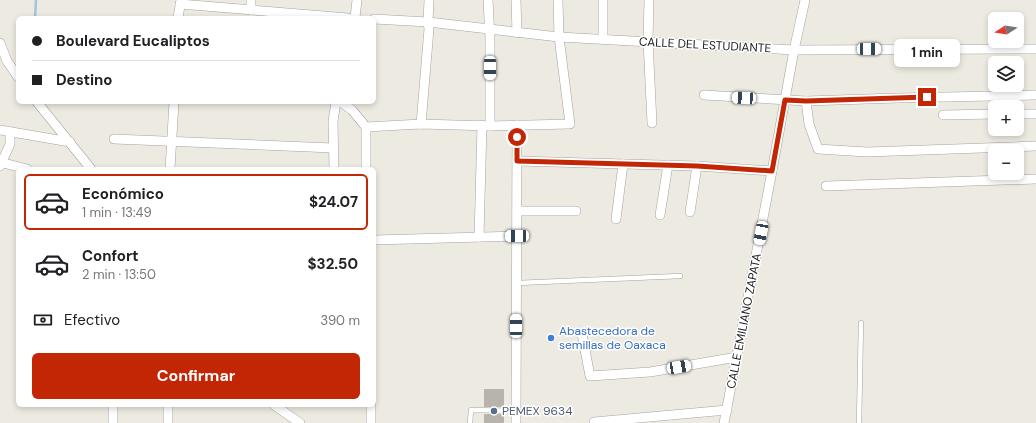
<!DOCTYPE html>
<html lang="es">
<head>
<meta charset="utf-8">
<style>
  body { margin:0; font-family:"DM Sans",sans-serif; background:#f2f2f2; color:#202124; height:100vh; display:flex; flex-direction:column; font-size:15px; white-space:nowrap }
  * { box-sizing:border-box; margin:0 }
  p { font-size:13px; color:#757577 }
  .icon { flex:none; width:22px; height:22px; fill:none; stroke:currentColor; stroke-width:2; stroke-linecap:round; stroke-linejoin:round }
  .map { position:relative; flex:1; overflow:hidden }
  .side { position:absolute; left:16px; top:167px; width:360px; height:240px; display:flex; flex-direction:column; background:#fff; border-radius:6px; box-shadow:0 2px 6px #0003 }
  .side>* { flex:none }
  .guide { position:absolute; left:16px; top:16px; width:360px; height:88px; border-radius:6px; box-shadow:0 2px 6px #0003; display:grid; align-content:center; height:88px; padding:0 16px; background:#fff }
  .needle { width:26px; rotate:258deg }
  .buttons { position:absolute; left:988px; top:12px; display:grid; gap:8px }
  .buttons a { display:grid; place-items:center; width:36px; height:36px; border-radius:6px; background:#fff; box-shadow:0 2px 6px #0003; font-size:20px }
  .end { position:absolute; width:18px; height:18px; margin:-9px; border:5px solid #c22605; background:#fff; box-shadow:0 0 0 2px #fff }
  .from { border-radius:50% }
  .bubble { position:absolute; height:28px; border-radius:6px; background:#fff; box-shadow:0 2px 6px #0003; font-size:13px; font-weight:700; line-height:28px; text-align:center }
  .car { position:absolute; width:12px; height:24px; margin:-12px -6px; border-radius:5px; box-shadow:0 0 3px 1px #0007; background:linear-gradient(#fff 24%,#345 0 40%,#fff 0 76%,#345 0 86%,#fff 0) }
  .guide b { display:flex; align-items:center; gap:14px; height:38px; font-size:15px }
  .guide b+b { border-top:1px solid #e0e0e0 }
  .guide i { width:10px; height:10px; background:#202124 }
  ul { padding:7px 0 0; list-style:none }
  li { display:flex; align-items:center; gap:12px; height:56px; margin:0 8px 6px; padding:0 8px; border:2px solid transparent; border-radius:6px }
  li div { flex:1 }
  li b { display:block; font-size:15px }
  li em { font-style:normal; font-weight:700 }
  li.on { border-color:#c22605 }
  li>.icon { width:36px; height:36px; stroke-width:1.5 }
  .pay { display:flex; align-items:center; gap:10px; height:44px; padding:0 16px; font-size:15px }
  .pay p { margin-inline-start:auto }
  .primary-button { display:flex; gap:8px; margin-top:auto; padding:8px 16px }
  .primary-button a { flex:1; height:46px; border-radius:6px; background:#c22605; color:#fff; font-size:16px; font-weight:700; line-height:46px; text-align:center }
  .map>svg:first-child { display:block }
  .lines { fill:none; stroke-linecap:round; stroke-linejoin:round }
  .stream { stroke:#a2c4da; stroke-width:2.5 }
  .building { fill:#b9b4ab }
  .service-casing { stroke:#a3a3a3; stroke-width:5.5 }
  .minor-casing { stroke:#a3a3a3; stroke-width:10 }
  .service { stroke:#fff; stroke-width:4.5 }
  .minor { stroke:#fff; stroke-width:9 }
  .route { stroke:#c22605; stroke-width:5 }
  .shop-dot { fill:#3f7fe0; stroke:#fff; stroke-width:1.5 }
  .service-dot { fill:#5c6f8a; stroke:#fff; stroke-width:1.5 }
  .labels { text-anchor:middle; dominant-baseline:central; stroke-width:3; stroke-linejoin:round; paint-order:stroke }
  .street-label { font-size:12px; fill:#1c1c1c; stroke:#fff }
  .shop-label { font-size:12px; fill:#366cbe; stroke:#fff; text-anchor:start }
  .service-label { font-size:12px; fill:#4e5e75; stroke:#fff; text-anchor:start }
</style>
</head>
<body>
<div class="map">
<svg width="1036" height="423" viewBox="0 0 1036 423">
  <rect width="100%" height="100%" fill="#edebe1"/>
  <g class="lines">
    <path class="stream" d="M35 18 36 0"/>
  </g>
  <g class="building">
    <rect x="484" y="389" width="20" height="18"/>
    <rect x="484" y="414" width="20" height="9"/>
  </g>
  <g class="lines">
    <defs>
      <g id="service">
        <path d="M517 283 680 276"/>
        <path d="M470 423 471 410 516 411"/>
        <path d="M859 423 861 323"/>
      </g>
      <g id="minor">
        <path d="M488 0 490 38V126"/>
        <path d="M516 0 517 33"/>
        <path d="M603 0V39"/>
        <path d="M649 0 648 41 652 123"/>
        <path d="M180 4 348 18"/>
        <path d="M251 10V0"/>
        <path d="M178 18 181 0"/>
        <path d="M355 18 357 0"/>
        <path d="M374 19 428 22 559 37 794 50 1036 49"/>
        <path d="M0 43 7 61 18 77"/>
        <path d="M704 95 806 101 897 98 1036 95"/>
        <path d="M806 101 809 124 818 149 867 152 1036 146"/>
        <path d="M37 102 91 169"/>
        <path d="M341 102 352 110 366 127V169"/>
        <path d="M1017 114H1036"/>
        <path d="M943 115 995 114"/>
        <path d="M421 124 429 29 428 22 429 0"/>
        <path d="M366 127 421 124 490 126 570 124 559 37 558 0"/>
        <path d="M0 130 70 142"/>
        <path d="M114 139 333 148"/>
        <path d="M517 161 697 166 772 171"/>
        <path d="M0 162 27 169"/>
        <path d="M0 166 10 144V132"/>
        <path d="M170 169 174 102"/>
        <path d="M334 169 333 121 336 102"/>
        <path d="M826 186 1036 179"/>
        <path d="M517 211H576"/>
        <path d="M690 212 697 166"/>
        <path d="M660 215 668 165"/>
        <path d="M616 219 623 164"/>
        <path d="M479 237 482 125"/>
        <path d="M374 240 517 236"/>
        <path d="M582 334 590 376 650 372 737 357"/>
        <path d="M168 405V423"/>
        <path d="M274 405 300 423"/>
        <path d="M371 405V423"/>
        <path d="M594 422 727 410"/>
        <path d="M113 423V405"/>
        <path d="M516 423 517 125"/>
        <path d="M724 423 772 171 794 50 805 0"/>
      </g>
    </defs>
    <use href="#service" class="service-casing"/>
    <use href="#minor" class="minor-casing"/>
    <use href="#service" class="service"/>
    <use href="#minor" class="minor"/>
  </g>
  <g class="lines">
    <path class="route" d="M517 137V161L697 166 772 171 785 100 806 101 927 97"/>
  </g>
  <circle class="shop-dot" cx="551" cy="338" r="4"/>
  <circle class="service-dot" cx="494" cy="411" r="4"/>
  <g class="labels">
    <g class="street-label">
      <text transform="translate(705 45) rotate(3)">CALLE DEL ESTUDIANTE</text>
      <text transform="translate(744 321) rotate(-79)">CALLE EMILIANO ZAPATA</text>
    </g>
    <g class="shop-label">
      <text x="559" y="331">Abastecedora de<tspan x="559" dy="14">semillas de Oaxaca</tspan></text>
    </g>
    <g class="service-label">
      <text x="502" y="411">PEMEX 9634</text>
    </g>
  </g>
</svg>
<div class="buttons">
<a><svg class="needle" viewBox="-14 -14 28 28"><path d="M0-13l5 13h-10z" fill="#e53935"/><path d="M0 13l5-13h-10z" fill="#757577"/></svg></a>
<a><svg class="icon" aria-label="layers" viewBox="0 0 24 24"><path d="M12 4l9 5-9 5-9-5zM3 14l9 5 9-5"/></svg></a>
<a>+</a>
<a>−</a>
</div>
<i class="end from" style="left:517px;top:137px"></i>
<i class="end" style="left:927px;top:97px"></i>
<div class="bubble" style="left:894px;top:39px;width:66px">1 min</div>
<i class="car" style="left:869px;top:49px;rotate:90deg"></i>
<i class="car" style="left:490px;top:68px;rotate:180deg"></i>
<i class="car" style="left:744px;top:98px;rotate:273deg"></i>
<i class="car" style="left:761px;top:233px;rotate:191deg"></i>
<i class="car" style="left:517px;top:236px;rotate:269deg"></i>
<i class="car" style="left:516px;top:326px;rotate:0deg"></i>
<i class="car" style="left:679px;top:367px;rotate:80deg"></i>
<div class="guide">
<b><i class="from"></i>Boulevard Eucaliptos</b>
<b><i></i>Destino</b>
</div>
<section class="side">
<ul>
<li class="on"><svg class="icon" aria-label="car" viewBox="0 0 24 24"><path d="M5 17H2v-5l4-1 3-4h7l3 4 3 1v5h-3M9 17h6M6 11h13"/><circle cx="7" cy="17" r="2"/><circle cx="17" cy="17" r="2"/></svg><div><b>Económico</b><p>1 min · 13:49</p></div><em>$24.07</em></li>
<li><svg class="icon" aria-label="car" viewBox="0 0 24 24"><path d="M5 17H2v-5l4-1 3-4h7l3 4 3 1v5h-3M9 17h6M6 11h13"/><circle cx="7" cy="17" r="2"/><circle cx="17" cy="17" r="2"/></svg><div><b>Confort</b><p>2 min · 13:50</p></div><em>$32.50</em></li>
</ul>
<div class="pay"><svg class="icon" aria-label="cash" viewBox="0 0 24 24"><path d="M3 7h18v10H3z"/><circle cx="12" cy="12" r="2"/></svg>Efectivo<p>390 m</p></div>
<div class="primary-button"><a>Confirmar</a></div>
</section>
</div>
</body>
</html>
